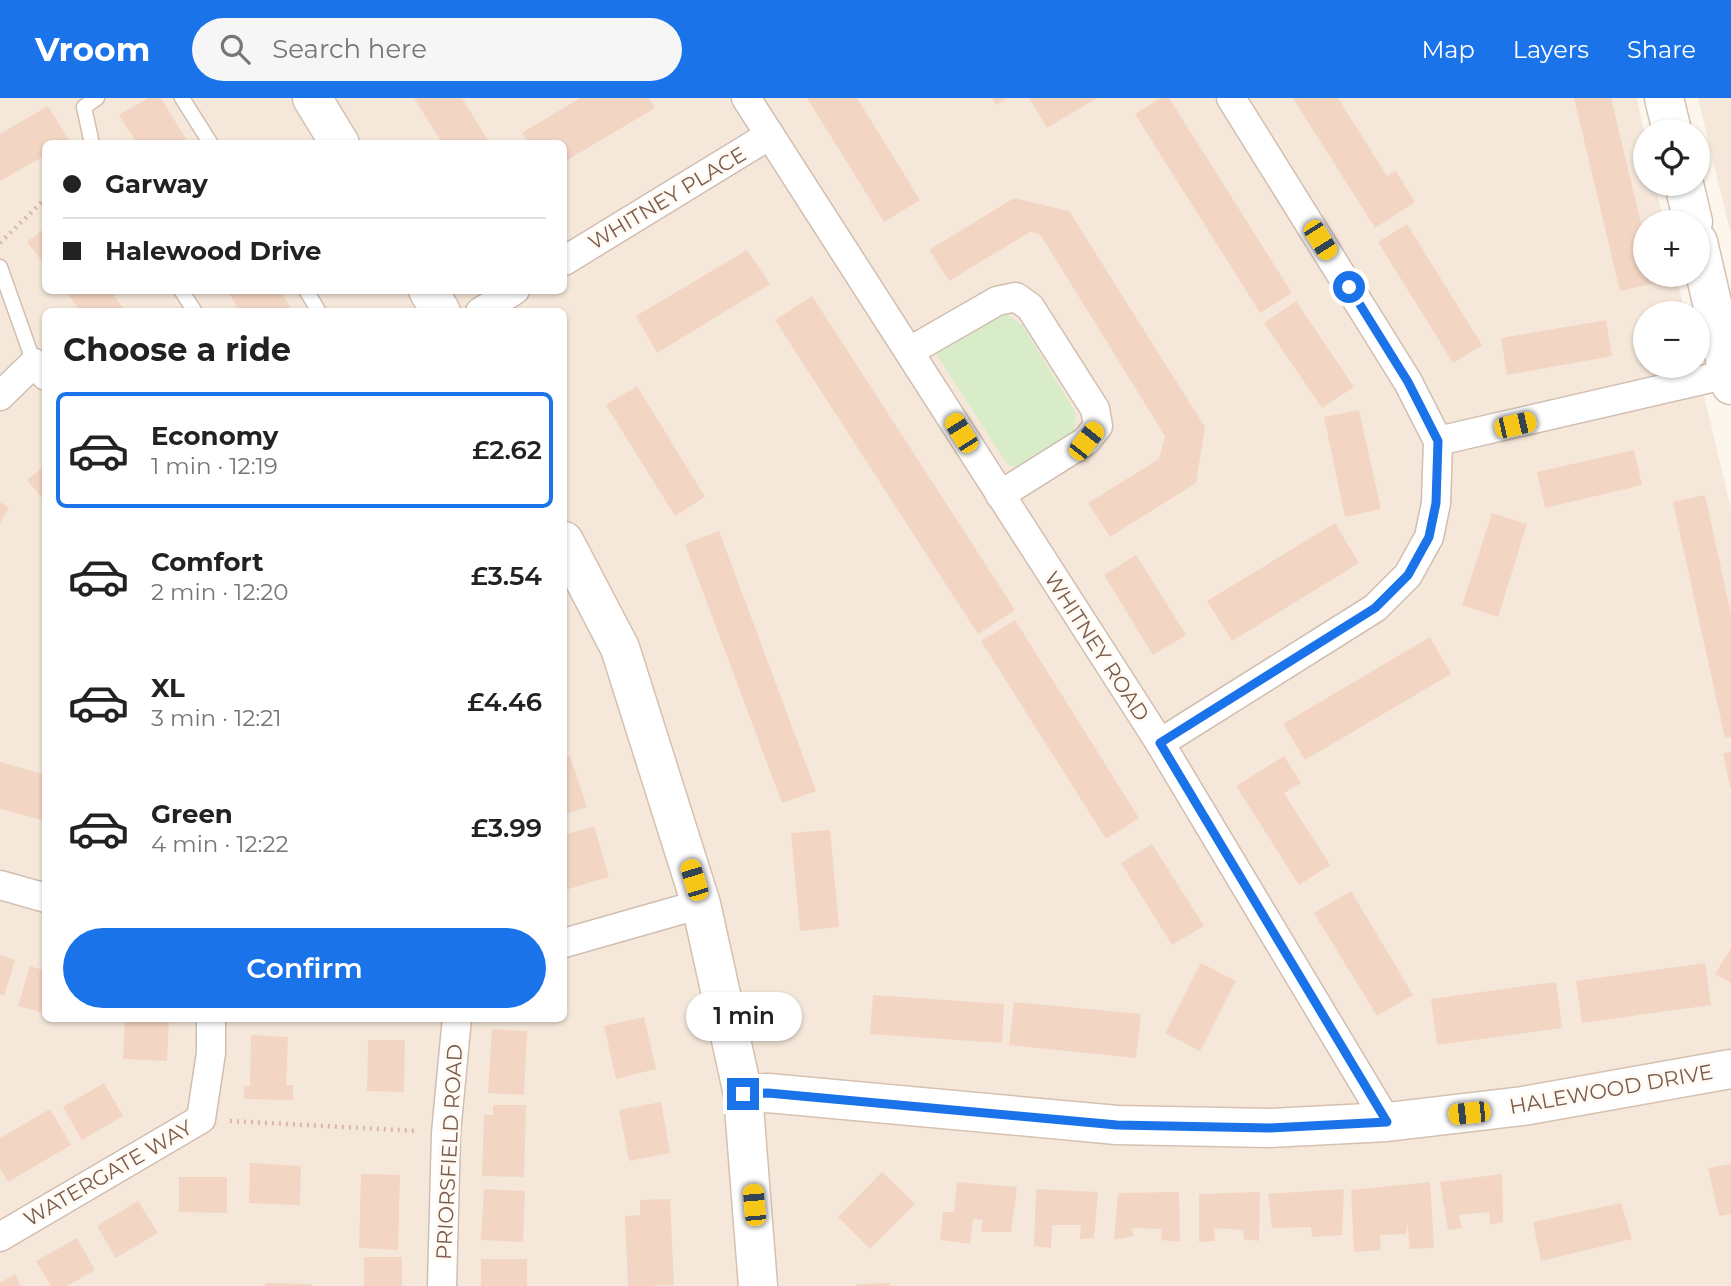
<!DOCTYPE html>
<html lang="en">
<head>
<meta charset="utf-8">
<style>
  body { margin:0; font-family:Montserrat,sans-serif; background:#f6f6f6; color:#222; height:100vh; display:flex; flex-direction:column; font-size:26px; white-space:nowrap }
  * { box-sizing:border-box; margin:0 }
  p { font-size:23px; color:#767676 }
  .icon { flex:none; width:38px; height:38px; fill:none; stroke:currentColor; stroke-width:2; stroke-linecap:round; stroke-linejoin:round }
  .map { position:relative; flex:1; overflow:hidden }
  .details { position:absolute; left:42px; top:210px; width:525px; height:714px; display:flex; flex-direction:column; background:#fff; border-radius:10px; box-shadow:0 2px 5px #0004 }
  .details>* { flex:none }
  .top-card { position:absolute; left:42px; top:42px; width:525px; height:154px; border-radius:10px; box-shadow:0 2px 5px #0004; display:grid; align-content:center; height:154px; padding:0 21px; background:#fff }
  .tools { position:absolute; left:1633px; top:21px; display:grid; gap:14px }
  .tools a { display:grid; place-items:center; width:77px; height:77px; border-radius:50%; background:#fff; box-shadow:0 2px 5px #0004; font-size:35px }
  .end { position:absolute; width:32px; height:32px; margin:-16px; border:9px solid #1a73e8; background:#fff; box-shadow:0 0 0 4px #fff }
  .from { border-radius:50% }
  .bubble { position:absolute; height:49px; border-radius:24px; background:#fff; box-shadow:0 2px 5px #0004; font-size:23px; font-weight:600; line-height:49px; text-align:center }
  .car { position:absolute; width:21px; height:42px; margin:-21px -10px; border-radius:9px; box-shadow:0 0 5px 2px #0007; background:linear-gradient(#f5c518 24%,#345 0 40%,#f5c518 0 76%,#345 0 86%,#f5c518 0) }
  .top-card b { display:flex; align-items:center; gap:24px; height:66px; font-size:26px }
  .top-card b+b { border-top:2px solid #e0e0e0 }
  .top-card i { width:18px; height:18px; background:#222 }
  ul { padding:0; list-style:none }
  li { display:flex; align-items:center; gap:21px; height:116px; margin:0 14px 10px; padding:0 7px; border:4px solid transparent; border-radius:10px }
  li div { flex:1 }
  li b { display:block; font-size:26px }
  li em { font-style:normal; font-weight:600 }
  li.selected { border-color:#1a73e8 }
  li>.icon { width:63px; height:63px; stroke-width:1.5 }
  h2 { padding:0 21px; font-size:32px; line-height:84px }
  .cta { display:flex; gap:14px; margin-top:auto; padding:14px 21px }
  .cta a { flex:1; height:80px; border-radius:42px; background:#1a73e8; color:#fff; font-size:28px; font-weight:600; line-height:80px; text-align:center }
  header { display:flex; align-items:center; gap:42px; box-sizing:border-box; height:98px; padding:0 35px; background:#1a73e8; color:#fff }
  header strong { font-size:33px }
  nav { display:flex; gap:38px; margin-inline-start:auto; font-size:24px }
  .search { width:490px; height:63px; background:#f6f6f6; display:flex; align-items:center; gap:18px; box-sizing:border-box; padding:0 24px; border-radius:38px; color:#767676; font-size:26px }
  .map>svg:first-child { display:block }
  .residential { fill:#f5e8da; fill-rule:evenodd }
  .green { fill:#d8ecc9 }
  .building { fill:#f3d5c3 }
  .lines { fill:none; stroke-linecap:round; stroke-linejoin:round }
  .lane-casing { stroke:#d1beb0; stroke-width:17 }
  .street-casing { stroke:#d1beb0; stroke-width:31 }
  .secondary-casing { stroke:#d6c0b0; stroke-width:41 }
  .path { stroke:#d9b8a5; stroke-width:4.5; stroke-dasharray:2 5; stroke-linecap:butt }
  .lane { stroke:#fff; stroke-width:14 }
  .street { stroke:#fff; stroke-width:28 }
  .secondary { stroke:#fff; stroke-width:38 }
  .route { stroke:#1a73e8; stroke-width:9 }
  .labels { text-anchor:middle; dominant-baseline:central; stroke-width:6; stroke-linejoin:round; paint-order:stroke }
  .street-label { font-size:21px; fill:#7a5c4d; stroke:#fffaf3 }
</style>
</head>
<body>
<header>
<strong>Vroom</strong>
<div class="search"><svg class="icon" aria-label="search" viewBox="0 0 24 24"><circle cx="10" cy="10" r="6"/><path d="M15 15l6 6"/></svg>Search here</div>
<nav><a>Map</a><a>Layers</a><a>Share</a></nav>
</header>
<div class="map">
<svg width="1731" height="1188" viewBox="0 0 1731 1188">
  <rect width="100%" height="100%" fill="#fdf6ec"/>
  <g class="residential">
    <path d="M0 0H1637L1645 39V86H1655L1664 124H1645V177H1676L1685 215H1645V268H1697L1731 411V1188H0ZM46 46H564V192H46ZM46 214H564V920H46Z"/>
    <path d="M1698 0H1731V137Z"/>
  </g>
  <path class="green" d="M1000 217H1008L1022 227 1076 315 1074 332 1068 338 1018 370 1007 366 937 257 946 246Z"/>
  <g class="building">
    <path d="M148 0H161L189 46H137L119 17Z"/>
    <path d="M414 0H462L490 46H443Z"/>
    <path d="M580 0H649L655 10 564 64V46H529L522 35Z"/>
    <path d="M807 0H857L920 102 884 124Z"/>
    <path d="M992 0H1008L996 7Z"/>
    <path d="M1029 0H1097L1047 30Z"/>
    <path d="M1160 0H1169L1292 195 1260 215 1135 16Z"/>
    <path d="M1293 0H1338L1387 78 1396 73 1415 104 1375 130Z"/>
    <path d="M1574 0H1611L1645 142V177H1653L1655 185 1620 193Z"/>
    <path d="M48 8 70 44 46 46V57L0 83V36Z"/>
    <path d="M1014 100 1069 113 1205 329 1196 385 1110 439 1088 405 1159 361 1165 338 1040 136 1030 134 949 183 929 152Z"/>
    <path d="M1407 126 1482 247 1453 265 1378 144Z"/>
    <path d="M46 129V168L27 144Z"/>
    <path d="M747 152 770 186 657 255 636 218Z"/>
    <path d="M65 192H110L126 214H81Z"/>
    <path d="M227 192H280L293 214H240Z"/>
    <path d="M812 198 1015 512 978 536 775 222Z"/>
    <path d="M1296 203 1354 289 1322 310 1264 225Z"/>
    <path d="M1606 222 1612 258 1507 277 1501 240Z"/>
    <path d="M637 288 705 399 675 418 606 307Z"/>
    <path d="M1359 312 1381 411 1345 419 1324 319Z"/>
    <path d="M1634 352 1642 387 1545 410 1537 374Z"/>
    <path d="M46 367V405L27 382Z"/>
    <path d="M1705 397 1731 516V639L1725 640 1673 404Z"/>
    <path d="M0 404 9 410 0 425Z"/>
    <path d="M1492 415 1527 426 1498 519 1462 507Z"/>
    <path d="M1335 425 1359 465 1232 543 1207 503Z"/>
    <path d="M719 433 816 693 782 705 685 446Z"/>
    <path d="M1136 457 1186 537 1153 557 1104 477Z"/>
    <path d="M1015 522 1139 720 1106 741 981 543Z"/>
    <path d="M1430 539 1451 576 1305 662 1283 626Z"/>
    <path d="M1731 654V689H1730L1723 655Z"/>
    <path d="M570 658 587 709 564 717V661Z"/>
    <path d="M1284 658 1301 685 1284 695 1330 767 1299 787 1236 688Z"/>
    <path d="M0 664 46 677V723L0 711Z"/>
    <path d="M594 728 609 779 565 792 564 737Z"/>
    <path d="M830 732 839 829 800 833 791 735Z"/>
    <path d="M1152 746 1204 828 1172 847 1121 765Z"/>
    <path d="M1351 793 1413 897 1377 918 1314 815Z"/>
    <path d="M1731 850V885L1715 876Z"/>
    <path d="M0 857 15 862 4 898 0 896Z"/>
    <path d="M1201 865 1236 883 1200 953 1165 935Z"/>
    <path d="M1705 865 1711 907 1582 925 1576 883Z"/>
    <path d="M30 868 46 873V916L18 908Z"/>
    <path d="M1556 884 1562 930 1437 947 1431 901Z"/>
    <path d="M873 897 1004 906 1002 945 870 936Z"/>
    <path d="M1014 904 1141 916 1136 960 1009 947Z"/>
    <path d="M644 919 656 971 616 981 604 928Z"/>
    <path d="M125 920H169L167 963 123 961Z"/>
    <path d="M492 931 527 933 524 997 488 995Z"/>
    <path d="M251 937 288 939 286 987H293V1002L244 1001V988H250Z"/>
    <path d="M368 942H405L404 994 367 993Z"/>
    <path d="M104 985 123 1018 82 1042 63 1009Z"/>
    <path d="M661 1004 670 1055 629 1063 619 1012Z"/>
    <path d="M493 1007H526L524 1079 482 1078 484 1017H493Z"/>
    <path d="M50 1011 71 1047 8 1084 0 1070V1040Z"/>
    <path d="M250 1065 301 1068 300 1107 249 1105Z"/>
    <path d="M1731 1066V1116L1719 1118 1708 1070Z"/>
    <path d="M882 1074 915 1106 870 1151 838 1119Z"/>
    <path d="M361 1076 400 1077 398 1152 359 1150Z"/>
    <path d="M1502 1076 1503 1124 1490 1127 1489 1114 1459 1117 1462 1130 1448 1132 1440 1084Z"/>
    <path d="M179 1079H227V1115L179 1114Z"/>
    <path d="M957 1084 1017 1089 1011 1134H981L983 1122 973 1121 970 1146 940 1142 943 1114H954Z"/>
    <path d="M1430 1084 1434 1150 1410 1151 1407 1123 1406 1136 1380 1137 1381 1152 1354 1154 1351 1092Z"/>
    <path d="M484 1091 525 1093 523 1144 481 1142Z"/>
    <path d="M1036 1091 1098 1094 1094 1140 1080 1141 1081 1127H1052L1051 1150 1034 1148Z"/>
    <path d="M1344 1091 1342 1137 1312 1139 1311 1129 1272 1130 1268 1096Z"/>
    <path d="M1179 1094 1180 1144 1161 1142 1162 1131 1131 1130 1134 1138 1114 1142 1118 1095Z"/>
    <path d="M1260 1094 1259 1143 1244 1141 1243 1132 1214 1130 1215 1143 1199 1144V1096Z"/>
    <path d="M670 1101 674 1187 628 1188 625 1118 640 1117V1102Z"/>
    <path d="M138 1103 158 1135 116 1160 97 1128Z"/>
    <path d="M1621 1105 1632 1141 1541 1163 1533 1124Z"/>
    <path d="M77 1140 95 1172 67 1188H51L36 1163Z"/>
    <rect x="364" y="1159" width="38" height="29"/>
    <rect x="481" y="1161" width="46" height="27"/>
    <path d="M15 1176 21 1188H0V1185Z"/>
    <path d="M265 1185 312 1186V1188H265Z"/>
    <path d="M890 1185V1188H856V1186Z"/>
  </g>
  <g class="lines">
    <defs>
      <g id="lane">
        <path d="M182 0 211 46"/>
        <path d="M92 46 84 9 97 0"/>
        <path d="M0 169 34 265"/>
        <path d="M181 192 195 214"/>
        <path d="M306 192 319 214"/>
      </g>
      <g id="street">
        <path d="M746 0 1160 645 1387 1024"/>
        <path d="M564 163 770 37"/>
        <path d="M480 214 515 192"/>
        <path d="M910 253 997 203 1016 199 1030 209 1095 311 1098 328 1086 343 1000 397"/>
        <path d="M0 298 34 265 46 278"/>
        <path d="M1438 343 1728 276"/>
        <path d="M1160 645 1375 510 1408 477 1429 439 1436 405 1438 343 1408 284 1231 0"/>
        <path d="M0 787 46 800"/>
        <path d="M564 845 701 806"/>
        <path d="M0 1139 201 1021 211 955V920"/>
        <path d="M442 1188 446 1035 457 920"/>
      </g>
      <g id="secondary">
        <path d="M312 0 340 46"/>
        <path d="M1664 0 1672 33"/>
        <path d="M1684 86 1693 124"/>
        <path d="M1698 144 1731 287"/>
        <path d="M428 192 441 214"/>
        <path d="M564 443 620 550 701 806 743 996 758 1188"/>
        <path d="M743 996 768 995 1117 1027 1269 1030 1387 1024 1523 1008 1731 971"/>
      </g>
    </defs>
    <use href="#lane" class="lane-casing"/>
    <use href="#street" class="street-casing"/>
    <use href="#secondary" class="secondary-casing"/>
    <g class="path">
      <path d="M0 145 46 100"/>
      <path d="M230 1023 417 1033"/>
    </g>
    <use href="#lane" class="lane"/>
    <use href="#street" class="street"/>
    <use href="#secondary" class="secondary"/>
  </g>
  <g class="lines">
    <path class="route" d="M743 996 768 995 1117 1027 1269 1030 1387 1024 1160 645 1375 510 1408 477 1429 439 1436 405 1438 343 1408 284 1349 189"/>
  </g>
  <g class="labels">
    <g class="street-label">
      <text transform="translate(667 100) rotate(-31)">WHITNEY PLACE</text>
      <text transform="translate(1097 548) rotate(57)">WHITNEY ROAD</text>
      <text transform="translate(1611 991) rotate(-10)">HALEWOOD DRIVE</text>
      <text transform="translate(449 1054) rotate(-87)">PRIORSFIELD ROAD</text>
      <text transform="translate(108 1075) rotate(-30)">WATERGATE WAY</text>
    </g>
  </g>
</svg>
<div class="tools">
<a><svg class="icon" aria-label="locate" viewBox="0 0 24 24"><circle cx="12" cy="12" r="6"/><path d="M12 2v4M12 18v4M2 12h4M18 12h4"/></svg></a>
<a>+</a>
<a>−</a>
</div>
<i class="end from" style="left:1349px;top:189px"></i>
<i class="end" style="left:743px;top:996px"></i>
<div class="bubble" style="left:686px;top:894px;width:116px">1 min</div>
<i class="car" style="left:1320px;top:142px;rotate:148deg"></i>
<i class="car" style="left:1515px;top:327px;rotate:77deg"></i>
<i class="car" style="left:961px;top:335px;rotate:328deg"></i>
<i class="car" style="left:1086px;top:343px;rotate:38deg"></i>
<i class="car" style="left:694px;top:782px;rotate:343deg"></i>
<i class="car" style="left:1469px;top:1015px;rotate:264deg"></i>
<i class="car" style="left:754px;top:1107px;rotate:355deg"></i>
<div class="top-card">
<b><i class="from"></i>Garway</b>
<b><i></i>Halewood Drive</b>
</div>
<section class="details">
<h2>Choose a ride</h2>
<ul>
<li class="selected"><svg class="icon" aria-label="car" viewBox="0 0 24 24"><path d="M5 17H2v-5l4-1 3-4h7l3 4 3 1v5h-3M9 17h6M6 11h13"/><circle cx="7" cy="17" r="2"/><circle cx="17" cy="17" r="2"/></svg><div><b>Economy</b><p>1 min · 12:19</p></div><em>£2.62</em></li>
<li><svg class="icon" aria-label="car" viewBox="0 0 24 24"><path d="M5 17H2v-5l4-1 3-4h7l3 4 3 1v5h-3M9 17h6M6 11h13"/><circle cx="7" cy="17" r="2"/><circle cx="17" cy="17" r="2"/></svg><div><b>Comfort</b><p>2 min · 12:20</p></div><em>£3.54</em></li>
<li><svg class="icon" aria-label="car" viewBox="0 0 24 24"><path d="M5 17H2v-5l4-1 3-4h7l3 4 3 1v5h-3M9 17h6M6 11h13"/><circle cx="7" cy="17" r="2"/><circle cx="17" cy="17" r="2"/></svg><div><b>XL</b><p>3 min · 12:21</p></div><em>£4.46</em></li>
<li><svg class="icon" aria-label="car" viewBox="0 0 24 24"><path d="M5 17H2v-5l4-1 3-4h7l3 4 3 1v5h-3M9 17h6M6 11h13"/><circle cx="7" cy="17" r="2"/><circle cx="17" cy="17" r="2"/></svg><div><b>Green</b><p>4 min · 12:22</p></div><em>£3.99</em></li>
</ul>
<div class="cta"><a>Confirm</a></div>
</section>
</div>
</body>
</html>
